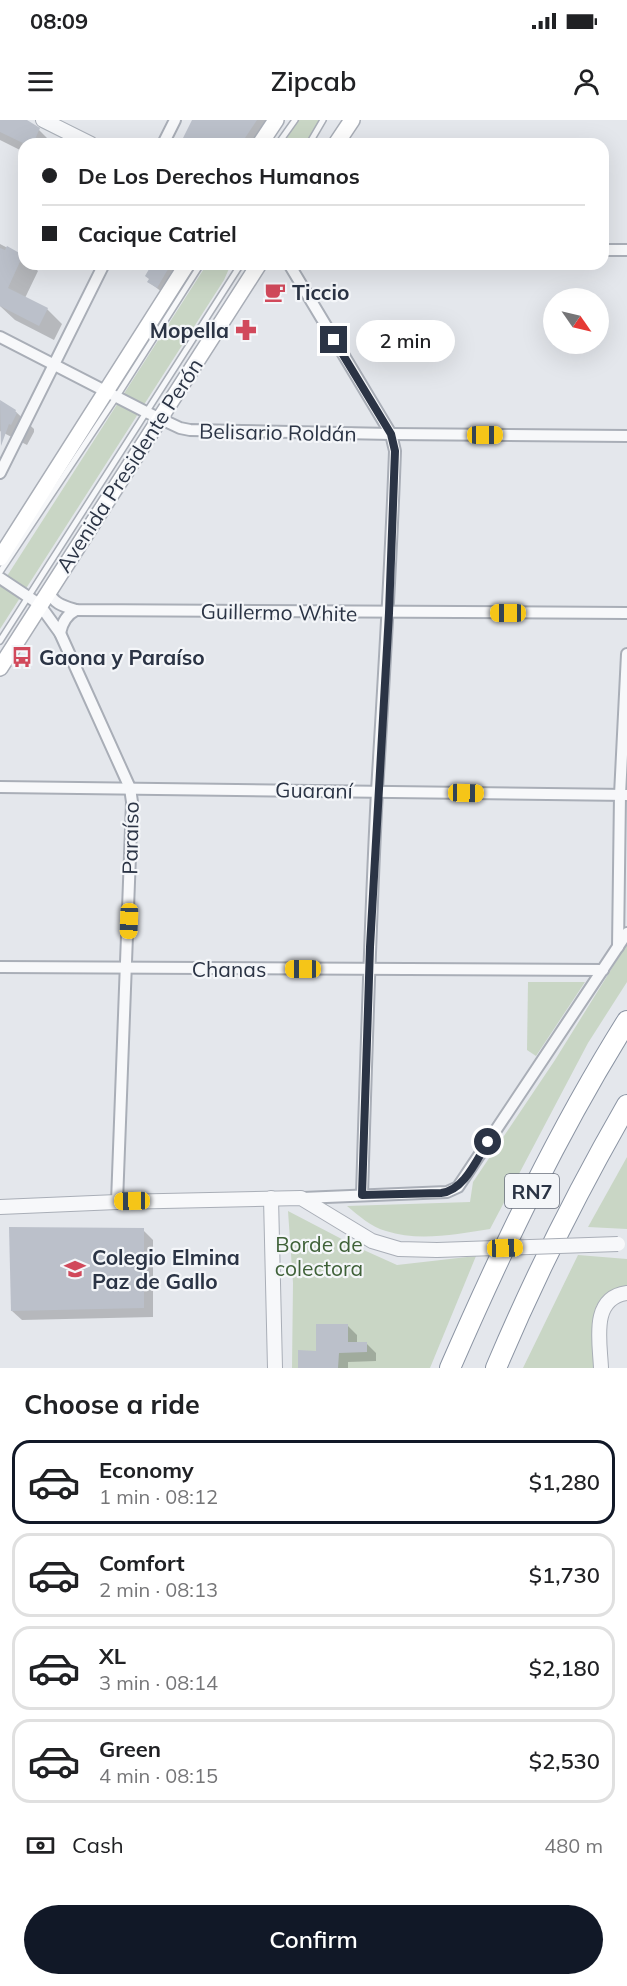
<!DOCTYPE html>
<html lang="en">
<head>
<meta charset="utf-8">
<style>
  body { margin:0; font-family:Mulish,sans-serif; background:#f6f6f6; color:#202124; height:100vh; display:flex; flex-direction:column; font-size:22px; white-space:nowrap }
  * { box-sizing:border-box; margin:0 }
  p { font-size:20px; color:#757577 }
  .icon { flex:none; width:33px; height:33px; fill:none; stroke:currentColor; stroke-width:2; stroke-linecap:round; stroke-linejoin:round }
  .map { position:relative; height:1248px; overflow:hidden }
  .side { display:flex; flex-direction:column; background:#fff; flex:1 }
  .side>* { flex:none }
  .guide { position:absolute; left:18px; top:18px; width:591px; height:132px; border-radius:18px; box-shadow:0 6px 24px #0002; display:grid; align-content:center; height:132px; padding:0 24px; background:#fff }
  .needle { width:39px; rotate:124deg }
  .tools { position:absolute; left:543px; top:168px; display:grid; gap:12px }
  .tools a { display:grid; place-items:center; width:66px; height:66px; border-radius:50%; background:#fff; box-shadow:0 6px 24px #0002; font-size:30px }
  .end { position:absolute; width:27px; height:27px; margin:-14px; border:8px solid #2b3445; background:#fff; box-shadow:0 0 0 3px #fff }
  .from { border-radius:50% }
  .bubble { position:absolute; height:42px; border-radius:21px; background:#fff; box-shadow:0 6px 24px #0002; font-size:20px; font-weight:600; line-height:42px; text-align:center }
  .car { position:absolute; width:18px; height:36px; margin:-18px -9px; border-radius:8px; box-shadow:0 0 4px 2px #0007; background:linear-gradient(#f5c518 24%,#345 0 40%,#f5c518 0 76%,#345 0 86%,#f5c518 0) }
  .guide b { display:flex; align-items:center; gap:21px; height:57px; font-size:22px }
  .guide b+b { border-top:2px solid #e0e0e0 }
  .guide i { width:15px; height:15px; background:#202124 }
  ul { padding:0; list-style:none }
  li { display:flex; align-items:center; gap:18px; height:84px; margin:0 12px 9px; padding:0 12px; border:3px solid #e0e0e0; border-radius:18px }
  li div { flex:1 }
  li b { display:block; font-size:22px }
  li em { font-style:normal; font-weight:600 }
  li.on { border-color:#111827 }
  li>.icon { width:54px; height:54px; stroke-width:1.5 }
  h2 { padding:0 24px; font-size:27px; line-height:72px }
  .pay { display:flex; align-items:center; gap:15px; height:66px; padding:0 24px; font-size:22px }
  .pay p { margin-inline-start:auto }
  .action { display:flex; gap:12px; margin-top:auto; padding:12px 24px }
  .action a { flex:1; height:69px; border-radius:36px; background:#111827; color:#fff; font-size:24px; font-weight:600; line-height:69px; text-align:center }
  .status { display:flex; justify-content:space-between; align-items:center; height:42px; padding:0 30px; background:#fff; direction:ltr }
  .status svg { height:16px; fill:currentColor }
  header { display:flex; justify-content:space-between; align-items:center; height:78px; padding:0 24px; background:#fff; font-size:27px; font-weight:600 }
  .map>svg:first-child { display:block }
  .green { fill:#c9d6c5 }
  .shadow { fill:#0003 }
  .building { fill:#bbc0ca }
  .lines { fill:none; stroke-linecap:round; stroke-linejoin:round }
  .service-casing { stroke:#a9aeb7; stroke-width:8 }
  .minor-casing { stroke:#a9aeb7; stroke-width:14 }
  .tertiary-casing { stroke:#a9aeb7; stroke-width:16 }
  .secondary-casing { stroke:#a9aeb7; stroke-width:18 }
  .motorway-casing { stroke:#8b94a3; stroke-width:22 }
  .service { stroke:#f7f8fa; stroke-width:5 }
  .minor { stroke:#f7f8fa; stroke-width:10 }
  .tertiary { stroke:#f7f8fa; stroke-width:14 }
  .secondary { stroke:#fff; stroke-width:15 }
  .motorway { stroke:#fff; stroke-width:20 }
  .tertiary-bridge-casing { stroke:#a9aeb7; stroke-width:16; stroke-linecap:butt }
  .tertiary-bridge { stroke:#f7f8fa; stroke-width:14 }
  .route { stroke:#2b3445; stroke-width:8 }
  .labels { text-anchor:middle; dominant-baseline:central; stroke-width:4.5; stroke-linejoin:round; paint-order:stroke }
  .shield { fill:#f4f6f9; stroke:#676e7b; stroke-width:1.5 }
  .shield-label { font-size:20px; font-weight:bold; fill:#2b3445 }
  .poi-label { font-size:21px; font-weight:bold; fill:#2b3445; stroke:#f4f6f9; text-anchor:start }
  .street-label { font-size:21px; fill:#2b3445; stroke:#f4f6f9 }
  .park-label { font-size:21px; fill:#3f6138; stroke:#f4f6f9 }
</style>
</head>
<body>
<div class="status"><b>08:09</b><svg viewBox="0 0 49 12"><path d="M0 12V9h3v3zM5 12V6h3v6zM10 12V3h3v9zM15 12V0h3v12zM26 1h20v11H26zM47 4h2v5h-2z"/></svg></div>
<header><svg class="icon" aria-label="menu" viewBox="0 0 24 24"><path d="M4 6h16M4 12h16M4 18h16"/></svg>Zipcab<svg class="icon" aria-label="person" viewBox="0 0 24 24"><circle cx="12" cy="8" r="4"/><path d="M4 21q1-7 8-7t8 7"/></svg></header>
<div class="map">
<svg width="627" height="1248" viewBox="0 0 627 1248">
  <rect width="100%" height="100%" fill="#e4e7ec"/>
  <g class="green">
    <path d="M298 0H321L306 24H290L285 21Z"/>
    <path d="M207 144H231L224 160 0 509V467Z"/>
    <path d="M627 824V862L588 923 490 1109C457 1114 419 1122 386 1111 371 1107 358 1095 347 1086L470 1082 473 1062 555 940Z"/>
    <path d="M528 862H585L536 936 527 930Z"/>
    <path d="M627 1037V1109L588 1107Z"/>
    <path d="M288 1091 357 1127 397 1145 476 1136 430 1248H292L293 1163Z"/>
    <path d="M578 1135 627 1139V1167L611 1171 596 1186 594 1248H523Z"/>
  </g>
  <g class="shadow">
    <path d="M0 0H24L34 5 53 24H24V32L0 20Z"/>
    <path d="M194 0H273L257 24H182Z"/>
    <path d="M0 124 23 136 24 144H31L38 151 25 178 47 189 62 204 54 220 15 200 0 186Z"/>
    <path d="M155 144H187L167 176 149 162Z"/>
    <path d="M0 283 15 291 34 309V312L27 325 0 311Z"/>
    <path d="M143 1110 153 1120V1197L22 1200 12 1191Z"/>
    <path d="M347 1205 357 1215V1223H366L376 1233V1241L348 1242V1248H299Z"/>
  </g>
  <g class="building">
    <path d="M0 0H27L40 8 33 24H25L0 12Z"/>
    <path d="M192 0H257L241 24H180Z"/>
    <path d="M7 126 23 135 8 168 48 188 39 206 0 186V128L5 130Z"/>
    <path d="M152 144H171L157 168 147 162 149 159 145 156Z"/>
    <path d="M0 280 16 290 15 292 17 293 11 305 9 304 1 326Z"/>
    <path d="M9 1107 144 1108V1188L11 1191Z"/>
    <path d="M316 1204H348V1222H367V1232L339 1233 338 1248H298V1230L316 1231Z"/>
  </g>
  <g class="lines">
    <defs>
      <g id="service">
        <path d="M278 24 295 0"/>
        <path d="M309 24 323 0"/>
        <path d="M0 452 117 276 201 144"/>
        <path d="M0 521 241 144"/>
      </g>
      <g id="minor">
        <path d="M163 24 175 0"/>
        <path d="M603 130H627"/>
        <path d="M289 144 391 314 395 331C391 444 384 558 377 671 370 806 366 941 362 1075"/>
        <path d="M0 217 146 292 180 308 190 310 391 314 627 316"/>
        <path d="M0 353 104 144"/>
        <path d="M0 458 39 484 60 513 130 668 132 682 117 1082"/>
        <path d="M48 471C54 484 63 486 76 490L627 493"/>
        <path d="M60 513C62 503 66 495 76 490"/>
        <path d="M0 667 627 675"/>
        <path d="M618 827 620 675 627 534"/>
        <path d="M0 847 603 850"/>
        <path d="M302 1078 447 1072 458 1067 627 813"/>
      </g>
      <g id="tertiary">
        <path d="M43 0 91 24"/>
        <path d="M271 1078 275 1248"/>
        <path d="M0 1087 117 1082 301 1078 372 1121 399 1129 437 1130"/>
        <path d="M601 1248C600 1222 590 1178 627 1173"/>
      </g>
      <g id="secondary">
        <path d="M260 24 276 0"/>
        <path d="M336 24 352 0"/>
        <path d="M0 438 187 144"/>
        <path d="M0 548 259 144"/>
      </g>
      <g id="motorway">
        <path d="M450 1248C502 1129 558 1011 627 901"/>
        <path d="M496 1248C534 1158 578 1070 627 985"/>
      </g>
    </defs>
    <use href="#service" class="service-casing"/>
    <use href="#minor" class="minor-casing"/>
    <use href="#tertiary" class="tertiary-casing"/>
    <use href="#secondary" class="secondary-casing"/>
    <use href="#motorway" class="motorway-casing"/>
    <use href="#service" class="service"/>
    <use href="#minor" class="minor"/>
    <use href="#tertiary" class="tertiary"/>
    <use href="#secondary" class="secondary"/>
    <use href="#motorway" class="motorway"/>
    <defs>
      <path id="tertiary-bridge" d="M437 1130 618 1124"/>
    </defs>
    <use href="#tertiary-bridge" class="tertiary-bridge-casing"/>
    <use href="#tertiary-bridge" class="tertiary-bridge"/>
  </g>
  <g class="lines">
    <path class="route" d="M334 220 391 314 395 331 389 493 370 827 362 1075 441 1073C464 1071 477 1039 488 1022"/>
  </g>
  <defs>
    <symbol id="cafe-bare" viewBox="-9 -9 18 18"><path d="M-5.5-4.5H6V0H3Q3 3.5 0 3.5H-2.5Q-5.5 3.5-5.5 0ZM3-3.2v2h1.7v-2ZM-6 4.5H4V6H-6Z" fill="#d1495b" stroke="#f4f6f9" stroke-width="2.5" paint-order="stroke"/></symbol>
    <symbol id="pharmacy-bare" viewBox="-9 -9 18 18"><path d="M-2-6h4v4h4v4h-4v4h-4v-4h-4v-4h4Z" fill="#d1495b" stroke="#f4f6f9" stroke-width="2.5" paint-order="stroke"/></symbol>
    <symbol id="bus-bare" viewBox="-9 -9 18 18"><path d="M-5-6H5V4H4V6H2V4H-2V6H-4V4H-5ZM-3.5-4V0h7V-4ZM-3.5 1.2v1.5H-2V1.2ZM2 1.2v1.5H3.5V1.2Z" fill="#d1495b" stroke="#f4f6f9" stroke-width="2.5" paint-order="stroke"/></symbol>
    <symbol id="school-bare" viewBox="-9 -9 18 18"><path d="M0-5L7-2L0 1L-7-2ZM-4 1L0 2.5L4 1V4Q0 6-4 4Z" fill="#d1495b" stroke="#f4f6f9" stroke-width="2.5" paint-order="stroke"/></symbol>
  </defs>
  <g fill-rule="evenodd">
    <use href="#cafe-bare" x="260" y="157" width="30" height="30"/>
    <use href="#pharmacy-bare" x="231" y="195" width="30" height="30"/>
    <use href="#bus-bare" x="7" y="522" width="30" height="30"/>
    <use href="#school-bare" x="60" y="1134" width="30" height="30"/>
  </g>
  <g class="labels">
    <rect class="shield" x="505" y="1054" width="54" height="34" rx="4.5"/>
    <g class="shield-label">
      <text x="532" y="1071">RN7</text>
    </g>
    <g class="poi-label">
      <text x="292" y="172">Ticcio</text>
      <text x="229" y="210" text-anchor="end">Mopella</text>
      <text x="39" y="537">Gaona y Paraíso</text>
      <text x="92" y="1137">Colegio Elmina<tspan x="92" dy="24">Paz de Gallo</tspan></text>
    </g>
    <g class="street-label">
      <text transform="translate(278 312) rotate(1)">Belisario Roldán</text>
      <text transform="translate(129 345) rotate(-57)">Avenida Presidente Perón</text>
      <text transform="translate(279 492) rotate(1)">Guillermo White</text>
      <text transform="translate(314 670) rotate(1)">Guaraní</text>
      <text transform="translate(130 718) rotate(-89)">Paraíso</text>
      <text x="229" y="849">Chanas</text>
    </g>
    <g class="park-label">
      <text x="319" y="1124">Borde de<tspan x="319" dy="24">colectora</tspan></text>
    </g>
  </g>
</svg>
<div class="tools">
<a><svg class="needle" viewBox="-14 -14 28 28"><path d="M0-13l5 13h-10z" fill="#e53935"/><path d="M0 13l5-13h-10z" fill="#757577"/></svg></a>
</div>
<i class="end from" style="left:488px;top:1022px"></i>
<i class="end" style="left:334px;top:220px"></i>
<div class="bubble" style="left:356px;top:200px;width:99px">2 min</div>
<i class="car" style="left:485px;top:315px;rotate:90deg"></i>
<i class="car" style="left:508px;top:493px;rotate:270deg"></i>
<i class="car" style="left:466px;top:673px;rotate:91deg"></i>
<i class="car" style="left:129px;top:801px;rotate:182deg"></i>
<i class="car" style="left:303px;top:849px;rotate:270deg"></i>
<i class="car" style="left:132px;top:1081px;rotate:269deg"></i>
<i class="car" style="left:505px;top:1128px;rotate:88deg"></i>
<div class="guide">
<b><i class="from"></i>De Los Derechos Humanos</b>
<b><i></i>Cacique Catriel</b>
</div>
</div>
<section class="side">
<h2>Choose a ride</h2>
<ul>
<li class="on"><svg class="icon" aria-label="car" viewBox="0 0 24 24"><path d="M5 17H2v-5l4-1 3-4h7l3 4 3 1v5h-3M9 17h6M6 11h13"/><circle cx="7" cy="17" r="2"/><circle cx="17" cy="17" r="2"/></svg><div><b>Economy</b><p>1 min · 08:12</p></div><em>$1,280</em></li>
<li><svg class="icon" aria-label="car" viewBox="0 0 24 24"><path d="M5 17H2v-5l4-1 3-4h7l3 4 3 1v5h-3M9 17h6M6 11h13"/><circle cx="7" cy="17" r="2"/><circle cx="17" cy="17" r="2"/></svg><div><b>Comfort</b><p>2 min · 08:13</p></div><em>$1,730</em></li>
<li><svg class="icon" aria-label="car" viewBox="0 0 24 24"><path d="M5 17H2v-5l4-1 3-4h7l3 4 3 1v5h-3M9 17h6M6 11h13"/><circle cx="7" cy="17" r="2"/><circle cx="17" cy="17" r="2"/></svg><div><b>XL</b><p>3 min · 08:14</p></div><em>$2,180</em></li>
<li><svg class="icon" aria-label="car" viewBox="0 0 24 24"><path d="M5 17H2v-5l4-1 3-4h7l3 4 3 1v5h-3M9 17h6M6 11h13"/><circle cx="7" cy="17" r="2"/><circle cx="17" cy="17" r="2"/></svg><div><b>Green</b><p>4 min · 08:15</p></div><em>$2,530</em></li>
</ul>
<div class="pay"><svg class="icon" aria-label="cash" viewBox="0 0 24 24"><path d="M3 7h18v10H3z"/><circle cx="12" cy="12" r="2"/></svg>Cash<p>480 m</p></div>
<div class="action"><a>Confirm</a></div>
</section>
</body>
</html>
